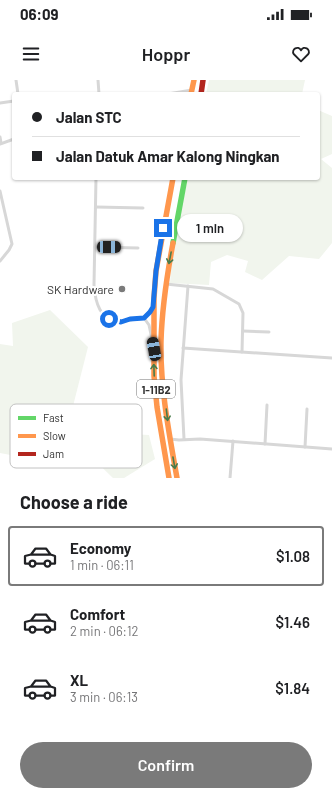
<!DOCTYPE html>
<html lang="en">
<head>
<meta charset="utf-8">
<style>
  body { margin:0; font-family:Barlow,sans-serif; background:#f6f6f6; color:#202124; height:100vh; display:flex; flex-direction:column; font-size:15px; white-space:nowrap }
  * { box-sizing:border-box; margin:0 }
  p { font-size:13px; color:#757577 }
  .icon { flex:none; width:22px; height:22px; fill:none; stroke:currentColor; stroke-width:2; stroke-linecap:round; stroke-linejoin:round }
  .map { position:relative; height:398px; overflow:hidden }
  .side { display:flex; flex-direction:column; background:#fff; flex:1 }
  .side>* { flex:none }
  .hud { position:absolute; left:12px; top:12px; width:308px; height:88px; border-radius:4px; box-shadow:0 1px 3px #0004; display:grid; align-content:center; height:88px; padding:0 20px; background:#fff }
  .end { position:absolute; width:18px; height:18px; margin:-9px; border:5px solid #1a73e8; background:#fff; box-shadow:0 0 0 2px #fff }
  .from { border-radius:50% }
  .bubble { position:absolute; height:28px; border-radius:14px; background:#fff; box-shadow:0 1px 3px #0004; font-size:13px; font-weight:600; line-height:28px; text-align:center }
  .car { position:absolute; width:12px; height:24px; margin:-12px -6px; border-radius:5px; box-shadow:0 0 3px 1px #0007; background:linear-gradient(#222 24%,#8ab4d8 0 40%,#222 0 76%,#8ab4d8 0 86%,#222 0) }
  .hud b { display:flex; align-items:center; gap:14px; height:38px; font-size:15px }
  .hud b+b { border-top:1px solid #e0e0e0 }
  .hud i { width:10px; height:10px; background:#202124 }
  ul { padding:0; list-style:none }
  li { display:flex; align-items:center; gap:12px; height:60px; margin:0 8px 6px; padding:0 12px; border:2px solid transparent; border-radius:4px }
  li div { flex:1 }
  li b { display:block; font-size:15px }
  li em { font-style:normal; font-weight:600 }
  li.active { border-color:#7a7a7a }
  li>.icon { width:36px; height:36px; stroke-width:1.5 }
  h2 { padding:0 20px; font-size:18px; line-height:48px }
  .button { display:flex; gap:8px; margin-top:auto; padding:8px 20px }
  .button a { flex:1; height:46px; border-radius:24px; background:#7a7a7a; color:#fff; font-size:16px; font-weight:600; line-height:46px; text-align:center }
  .status { display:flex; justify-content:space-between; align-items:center; height:28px; padding:0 20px; background:#fff; direction:ltr }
  .status svg { height:11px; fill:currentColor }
  header { display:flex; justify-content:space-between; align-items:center; height:52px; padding:0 20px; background:#fff; font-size:18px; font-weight:600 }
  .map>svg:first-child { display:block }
  .green { fill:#f1f5ed }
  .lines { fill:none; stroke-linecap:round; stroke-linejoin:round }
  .street { stroke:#d7d7d7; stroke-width:3 }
  .fast { stroke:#63d668; stroke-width:5.5 }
  .slow { stroke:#ff974d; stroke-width:5.5 }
  .jam { stroke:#b3261e; stroke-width:5.5 }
  .oneway { stroke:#497c4b }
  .route { stroke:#1a73e8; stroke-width:5 }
  .poi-dot { fill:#7a7a7a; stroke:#fff; stroke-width:1.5 }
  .labels { text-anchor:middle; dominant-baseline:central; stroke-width:4; stroke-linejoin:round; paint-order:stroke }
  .shield { fill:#fff; stroke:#707070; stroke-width:1 }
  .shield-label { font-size:11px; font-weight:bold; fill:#333 }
  .poi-label { font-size:12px; fill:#333; stroke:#fff; text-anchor:end }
  .key { fill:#fff; stroke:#c2c2c2; stroke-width:1 }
  .key-label { font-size:11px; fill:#333 }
</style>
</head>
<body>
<div class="status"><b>06:09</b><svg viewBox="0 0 49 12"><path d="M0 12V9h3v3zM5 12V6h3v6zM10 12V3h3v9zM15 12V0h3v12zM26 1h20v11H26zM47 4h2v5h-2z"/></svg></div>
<header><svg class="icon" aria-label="menu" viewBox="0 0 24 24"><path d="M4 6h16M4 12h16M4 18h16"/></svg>Hoppr<svg class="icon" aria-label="heart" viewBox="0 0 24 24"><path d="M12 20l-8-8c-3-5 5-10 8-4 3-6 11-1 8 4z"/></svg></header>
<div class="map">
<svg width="332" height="398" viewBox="0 0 332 398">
  <rect width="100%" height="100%" fill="#fff"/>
  <g class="green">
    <path d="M209 0H305L302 14H206Z"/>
    <path d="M318 30 332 36V74L321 79 332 88V163L319 179 289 176 262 200 245 192 248 181 227 175 211 182 209 205 170 203 173 166 188 98H318Z"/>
    <path d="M50 230 88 267 73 326 97 338 115 360 131 354 149 355 155 379 124 398H113L81 367 21 377 0 373V264L13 266 12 243Z"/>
  </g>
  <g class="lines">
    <g class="street">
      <path d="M16 0 18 14"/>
      <path d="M98 0 99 14"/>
      <path d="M168 14 192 10"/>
      <path d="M0 23 14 21"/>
      <path d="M0 57 1 63"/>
      <path d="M0 64 14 59"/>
      <path d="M96 98 94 205C95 221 100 243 121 241 129 241 136 238 144 238L149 245 152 259"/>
      <path d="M0 111 12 164 9 170 0 181"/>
      <path d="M96 127 143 128"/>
      <path d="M95 167 138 168"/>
      <path d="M166 204 213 209 239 224 243 233 242 272"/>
      <path d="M144 238 153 227"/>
      <path d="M243 251 269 252"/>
      <path d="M183 268 332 278"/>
      <path d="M170 359 179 360 200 359 332 369"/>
      <path d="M184 359 181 300 188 206"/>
      <path d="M265 364 267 325"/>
      <path d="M305 367 307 329"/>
      <path d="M230 398 233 361"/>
    </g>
    <path class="fast" d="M173 163 185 98"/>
    <g class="slow">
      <path d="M191 14 194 0"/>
      <path d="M173 163C167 195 162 228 161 261 160 307 169 353 177 398"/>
      <path d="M169 398 157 327 154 296V218L156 191 173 98"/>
    </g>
    <path class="jam" d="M201 14 203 0"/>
  </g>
  <defs><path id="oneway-shaft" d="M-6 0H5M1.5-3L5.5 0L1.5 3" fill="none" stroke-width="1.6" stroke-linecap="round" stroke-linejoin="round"/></defs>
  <g class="oneway">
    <use href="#oneway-shaft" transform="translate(170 178) rotate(101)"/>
    <use href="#oneway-shaft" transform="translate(154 290) rotate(-92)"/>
    <use href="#oneway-shaft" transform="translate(167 335) rotate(83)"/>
    <use href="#oneway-shaft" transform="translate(174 383) rotate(80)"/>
  </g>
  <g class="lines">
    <path class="route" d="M109 239 121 242 130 239 144 238 150 232 153 227 156 191 163 148"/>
  </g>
  <circle class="poi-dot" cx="122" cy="209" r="4"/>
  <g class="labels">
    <rect class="shield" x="137" y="300" width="38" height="18" rx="3"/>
    <g class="shield-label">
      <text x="156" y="309">1-11B2</text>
    </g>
    <g class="poi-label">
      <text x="114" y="209">SK Hardware</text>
    </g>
  </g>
  <rect x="10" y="324" width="132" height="64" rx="6" class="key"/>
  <rect x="18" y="336" width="18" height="4" fill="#63d668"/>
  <rect x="18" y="354" width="18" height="4" fill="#ff974d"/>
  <rect x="18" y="372" width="18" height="4" fill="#b3261e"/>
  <g class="key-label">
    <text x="43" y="342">Fast</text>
    <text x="43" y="360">Slow</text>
    <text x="43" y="378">Jam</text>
  </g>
</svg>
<i class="end from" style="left:109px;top:239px"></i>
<i class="end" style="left:163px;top:148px"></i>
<div class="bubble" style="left:177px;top:134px;width:66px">1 min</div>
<i class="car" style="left:109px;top:167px;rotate:90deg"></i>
<i class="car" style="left:154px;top:269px;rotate:350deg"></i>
<div class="hud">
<b><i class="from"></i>Jalan STC</b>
<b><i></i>Jalan Datuk Amar Kalong Ningkan</b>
</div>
</div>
<section class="side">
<h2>Choose a ride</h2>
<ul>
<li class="active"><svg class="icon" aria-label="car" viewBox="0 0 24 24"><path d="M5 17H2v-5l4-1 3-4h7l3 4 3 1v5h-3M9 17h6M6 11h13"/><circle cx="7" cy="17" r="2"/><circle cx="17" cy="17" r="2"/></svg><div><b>Economy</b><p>1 min · 06:11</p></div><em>$1.08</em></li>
<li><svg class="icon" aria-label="car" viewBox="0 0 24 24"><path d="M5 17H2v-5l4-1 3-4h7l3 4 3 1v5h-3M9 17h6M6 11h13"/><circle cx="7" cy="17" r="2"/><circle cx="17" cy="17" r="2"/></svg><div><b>Comfort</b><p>2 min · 06:12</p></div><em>$1.46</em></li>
<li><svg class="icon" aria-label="car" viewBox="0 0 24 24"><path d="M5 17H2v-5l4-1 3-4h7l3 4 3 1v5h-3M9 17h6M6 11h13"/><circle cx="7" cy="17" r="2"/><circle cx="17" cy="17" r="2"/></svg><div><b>XL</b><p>3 min · 06:13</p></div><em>$1.84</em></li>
</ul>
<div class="button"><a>Confirm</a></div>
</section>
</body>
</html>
